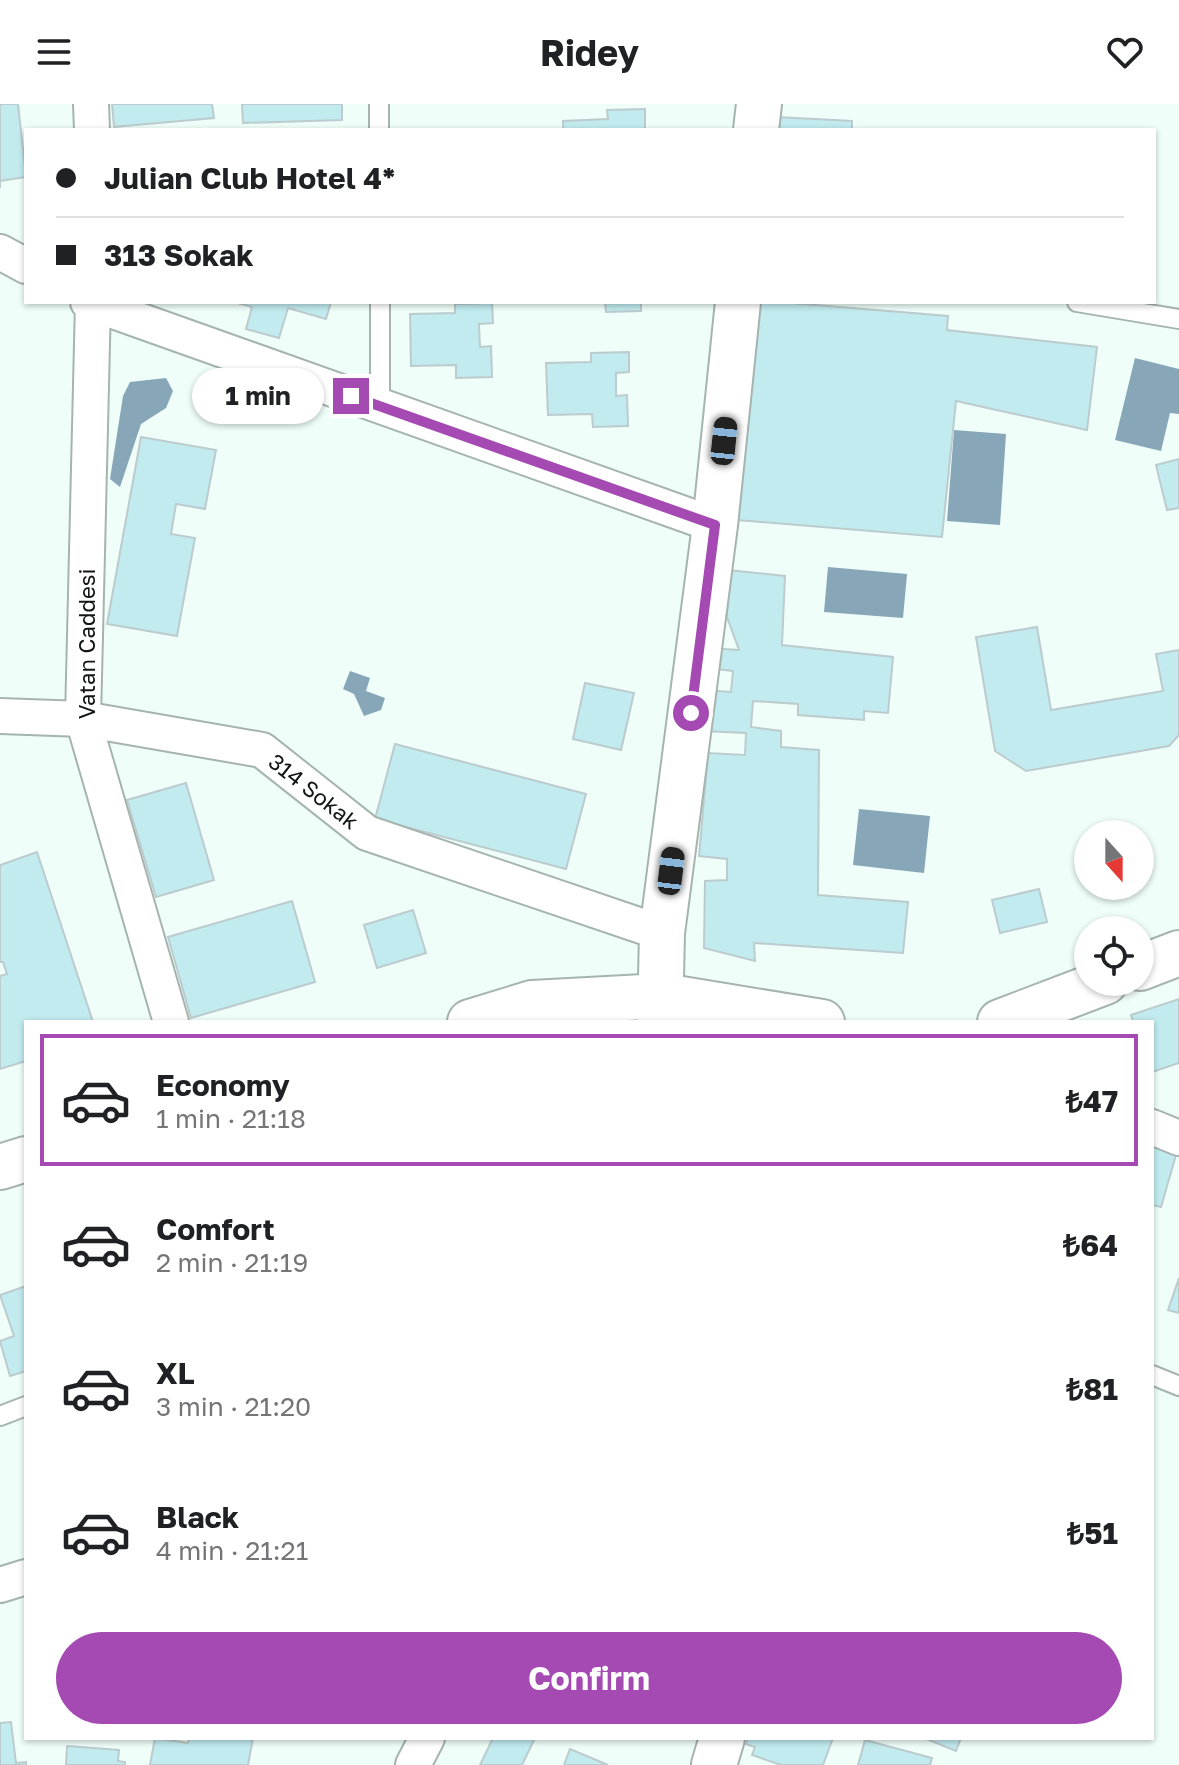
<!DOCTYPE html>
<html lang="en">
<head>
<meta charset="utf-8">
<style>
  body { margin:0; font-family:"Golos Text",sans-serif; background:#f2f2f2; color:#202124; height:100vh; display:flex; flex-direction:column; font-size:30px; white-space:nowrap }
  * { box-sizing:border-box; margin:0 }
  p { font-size:26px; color:#757577 }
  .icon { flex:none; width:44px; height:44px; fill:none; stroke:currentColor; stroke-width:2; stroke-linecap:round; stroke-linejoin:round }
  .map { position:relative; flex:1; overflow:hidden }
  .details { position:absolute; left:24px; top:916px; width:1130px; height:720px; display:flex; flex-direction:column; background:#fff; border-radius:0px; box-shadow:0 2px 6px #0004 }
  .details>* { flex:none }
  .hud { position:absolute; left:24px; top:24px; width:1132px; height:176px; border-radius:0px; box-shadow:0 2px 6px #0004; display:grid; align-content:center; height:176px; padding:0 32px; background:#fff }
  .needle { width:52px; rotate:159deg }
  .tools { position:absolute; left:1074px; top:716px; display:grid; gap:16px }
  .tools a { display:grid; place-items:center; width:80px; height:80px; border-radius:50%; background:#fff; box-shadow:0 2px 6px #0004; font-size:40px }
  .end { position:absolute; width:36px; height:36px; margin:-18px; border:10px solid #a549b3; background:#fff; box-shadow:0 0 0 4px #fff }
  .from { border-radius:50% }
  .bubble { position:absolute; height:56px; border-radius:28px; background:#fff; box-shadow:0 2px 6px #0004; font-size:26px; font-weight:700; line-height:56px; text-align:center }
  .car { position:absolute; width:24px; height:48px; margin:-24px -12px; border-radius:10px; box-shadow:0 0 6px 2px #0007; background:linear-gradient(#222 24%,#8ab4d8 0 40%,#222 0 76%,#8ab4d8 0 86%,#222 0) }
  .hud b { display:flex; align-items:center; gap:28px; height:76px; font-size:30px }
  .hud b+b { border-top:2px solid #e0e0e0 }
  .hud i { width:20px; height:20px; background:#202124 }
  ul { padding:14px 0 0; list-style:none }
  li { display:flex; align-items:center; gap:24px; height:132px; margin:0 16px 12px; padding:0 16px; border:4px solid transparent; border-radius:0px }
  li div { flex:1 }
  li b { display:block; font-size:30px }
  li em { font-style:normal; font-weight:700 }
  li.selected { border-color:#a549b3 }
  li>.icon { width:72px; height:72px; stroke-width:1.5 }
  .button { display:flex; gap:16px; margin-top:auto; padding:16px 32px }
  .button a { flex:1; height:92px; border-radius:48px; background:#a549b3; color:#fff; font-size:32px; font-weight:700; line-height:92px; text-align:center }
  header { display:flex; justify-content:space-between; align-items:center; height:104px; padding:0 32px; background:#fff; font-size:36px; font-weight:700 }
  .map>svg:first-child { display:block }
  .water { fill:#87a6b8 }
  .building { fill:#c1ebef; stroke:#bccbcd; stroke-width:2 }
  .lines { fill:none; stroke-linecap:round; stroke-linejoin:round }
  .lane-casing { stroke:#a6b4af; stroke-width:22 }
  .street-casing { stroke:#a6b4af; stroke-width:38 }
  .secondary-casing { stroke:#a6b4af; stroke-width:48 }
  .lane { stroke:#fff; stroke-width:18 }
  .street { stroke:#fff; stroke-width:34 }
  .secondary { stroke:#fff; stroke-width:44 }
  .route { stroke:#a549b3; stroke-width:10 }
  .labels { text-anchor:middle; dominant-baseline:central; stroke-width:6; stroke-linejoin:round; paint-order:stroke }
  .street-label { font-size:22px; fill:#111615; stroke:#fff }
</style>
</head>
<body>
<header><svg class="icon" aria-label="menu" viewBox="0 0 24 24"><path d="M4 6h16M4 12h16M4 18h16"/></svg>Ridey<svg class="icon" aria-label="heart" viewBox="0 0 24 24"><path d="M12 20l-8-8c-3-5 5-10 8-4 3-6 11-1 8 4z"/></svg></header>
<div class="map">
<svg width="1179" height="1661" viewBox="0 0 1179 1661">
  <rect width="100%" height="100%" fill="#effef9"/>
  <g class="water">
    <path d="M1135 254 1179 265V310L1170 309 1161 347 1115 336Z"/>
    <path d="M166 274 173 287 166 304 141 320 120 383 110 375 123 292 130 278Z"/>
    <path d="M954 326 1006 330 1000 421 947 417Z"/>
    <path d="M828 463 907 470 903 514 824 508Z"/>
    <path d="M350 567 370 574 366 587 385 594 381 606 364 612 354 590 343 585Z"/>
    <path d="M859 705 930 712 924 769 853 761Z"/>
  </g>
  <g class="building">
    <path d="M0 0H18L26 73 0 77V84Z"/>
    <path d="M112 0H212L214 14 114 23Z"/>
    <path d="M242 0H342V16L243 19Z"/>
    <path d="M645 5V26H563V17L608 15 607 6Z"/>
    <path d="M777 13 852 17V26H776Z"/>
    <path d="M234 198H331L326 215 288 204 279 234 246 225 252 203Z"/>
    <path d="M605 198H641V207L606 208Z"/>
    <path d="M744 198H779L948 212 947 226 1097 243 1087 326 956 297 942 433 726 415Z"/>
    <path d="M492 199 493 219 479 220 480 243 491 242 492 273 456 274V261L411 262 410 210 455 209V200Z"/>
    <path d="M629 248V268L616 269V292L627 291 628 322 593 323 592 310 548 311 546 259 591 258V249Z"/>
    <path d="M141 333 216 346 205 405 176 400 171 430 195 434 177 532 107 520Z"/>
    <path d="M1179 355V404L1167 406 1156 361Z"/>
    <path d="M728 466 785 472 782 541 893 553 888 609 864 607V616L798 611V600L753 597 751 623 781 627V643L819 646 818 791 908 798 903 849 754 839 755 857 704 844 705 777 727 776V755L699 752 708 649 745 651 746 629 703 627 704 586 731 588 733 567 709 564 710 544 739 546 727 513Z"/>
    <path d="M1037 523 1051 606 1163 587 1156 550 1179 546V631L1169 642 1026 667 995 647 976 533Z"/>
    <path d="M585 579 634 589 621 646 573 635Z"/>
    <path d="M395 640 586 690 566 765 375 715Z"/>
    <path d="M186 679 214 776 156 793 127 696Z"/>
    <path d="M37 748 93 918H26V957L0 965V872L7 870 3 858H0V761Z"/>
    <path d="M1039 785 1047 818 1000 829 992 796Z"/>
    <path d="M292 797 315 878 191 914 168 833Z"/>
    <path d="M413 806 426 849 377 864 364 821Z"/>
    <path d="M1179 895V959L1152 968V918H1133L1131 911Z"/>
    <path d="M1152 1036 1178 1044 1161 1103 1152 1101Z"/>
    <path d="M1179 1174V1209L1168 1206Z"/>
    <path d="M26 1182V1267L10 1272 0 1237 14 1232 0 1191Z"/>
    <path d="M11 1618 16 1659 26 1658V1661H0V1619Z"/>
    <path d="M155 1634 188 1639 189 1634H253L248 1661H150Z"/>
    <path d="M493 1634H535L522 1661H480Z"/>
    <path d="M748 1634H833L823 1661H781L752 1651 755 1643 746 1640Z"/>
    <path d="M924 1634H961L956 1647Z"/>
    <path d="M865 1636 932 1654 930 1661H858Z"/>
    <path d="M67 1642 119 1646 118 1657 125 1658V1661H66Z"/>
    <path d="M570 1645 608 1661H564Z"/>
  </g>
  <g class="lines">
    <defs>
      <g id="lane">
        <path d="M379 0V26"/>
        <path d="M380 198V302"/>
        <path d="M1077 198 1179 215"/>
        <path d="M1152 1271 1179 1282"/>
        <path d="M0 1312 26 1302"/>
      </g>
      <g id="street">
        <path d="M91 0 92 26"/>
        <path d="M0 148 26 162"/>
        <path d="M88 198 715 421"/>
        <path d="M93 198 83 615 171 918"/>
        <path d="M0 612 83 615 262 646 367 729 662 829"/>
        <path d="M1152 1023 1179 1034"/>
        <path d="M0 1481 26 1473"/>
        <path d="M413 1661 427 1634"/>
      </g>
      <g id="secondary">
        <path d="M756 26 759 0"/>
        <path d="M1140 864 1179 849"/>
        <path d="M470 918 532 899 663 892 822 918"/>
        <path d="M660 918 662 829 715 421 738 198"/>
        <path d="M1000 918 1105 878"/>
        <path d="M0 1063 26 1055"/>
        <path d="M714 1661 722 1634"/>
      </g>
    </defs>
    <use href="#lane" class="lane-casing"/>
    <use href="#street" class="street-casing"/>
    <use href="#secondary" class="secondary-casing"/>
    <use href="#lane" class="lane"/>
    <use href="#street" class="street"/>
    <use href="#secondary" class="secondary"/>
  </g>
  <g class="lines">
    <path class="route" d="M351 292 715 421 691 609"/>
  </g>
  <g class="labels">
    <g class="street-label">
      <text transform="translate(86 540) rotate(-90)">Vatan Caddesi</text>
      <text transform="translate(314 687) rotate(38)">314 Sokak</text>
    </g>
  </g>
</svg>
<div class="tools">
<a><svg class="needle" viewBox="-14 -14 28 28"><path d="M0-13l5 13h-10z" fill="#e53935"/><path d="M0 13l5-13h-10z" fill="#757577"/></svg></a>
<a><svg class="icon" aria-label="locate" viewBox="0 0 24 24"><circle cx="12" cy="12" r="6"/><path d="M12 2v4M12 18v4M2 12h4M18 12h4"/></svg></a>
</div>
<i class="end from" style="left:691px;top:609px"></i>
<i class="end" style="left:351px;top:292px"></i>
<div class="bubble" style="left:192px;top:264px;width:132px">1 min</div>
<i class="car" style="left:724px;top:337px;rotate:6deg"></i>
<i class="car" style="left:671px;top:767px;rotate:7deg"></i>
<div class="hud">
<b><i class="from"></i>Julian Club Hotel 4*</b>
<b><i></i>313 Sokak</b>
</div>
<section class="details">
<ul>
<li class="selected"><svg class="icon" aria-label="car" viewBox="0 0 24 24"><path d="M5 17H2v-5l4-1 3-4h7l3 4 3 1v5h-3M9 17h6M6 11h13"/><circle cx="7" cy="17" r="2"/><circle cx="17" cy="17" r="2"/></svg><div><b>Economy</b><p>1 min · 21:18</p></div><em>₺47</em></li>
<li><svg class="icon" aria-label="car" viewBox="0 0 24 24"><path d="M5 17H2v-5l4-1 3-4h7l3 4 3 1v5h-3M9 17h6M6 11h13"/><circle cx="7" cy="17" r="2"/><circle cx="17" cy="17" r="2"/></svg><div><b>Comfort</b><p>2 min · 21:19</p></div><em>₺64</em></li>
<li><svg class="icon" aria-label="car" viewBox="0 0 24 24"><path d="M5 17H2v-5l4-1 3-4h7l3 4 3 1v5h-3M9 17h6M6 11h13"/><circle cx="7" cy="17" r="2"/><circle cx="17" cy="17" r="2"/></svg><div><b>XL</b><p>3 min · 21:20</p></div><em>₺81</em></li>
<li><svg class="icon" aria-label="car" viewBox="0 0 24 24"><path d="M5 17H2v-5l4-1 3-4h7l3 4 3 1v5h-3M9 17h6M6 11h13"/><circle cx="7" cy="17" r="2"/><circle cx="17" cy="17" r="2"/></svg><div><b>Black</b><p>4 min · 21:21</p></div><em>₺51</em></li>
</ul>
<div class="button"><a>Confirm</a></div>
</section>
</div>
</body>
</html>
